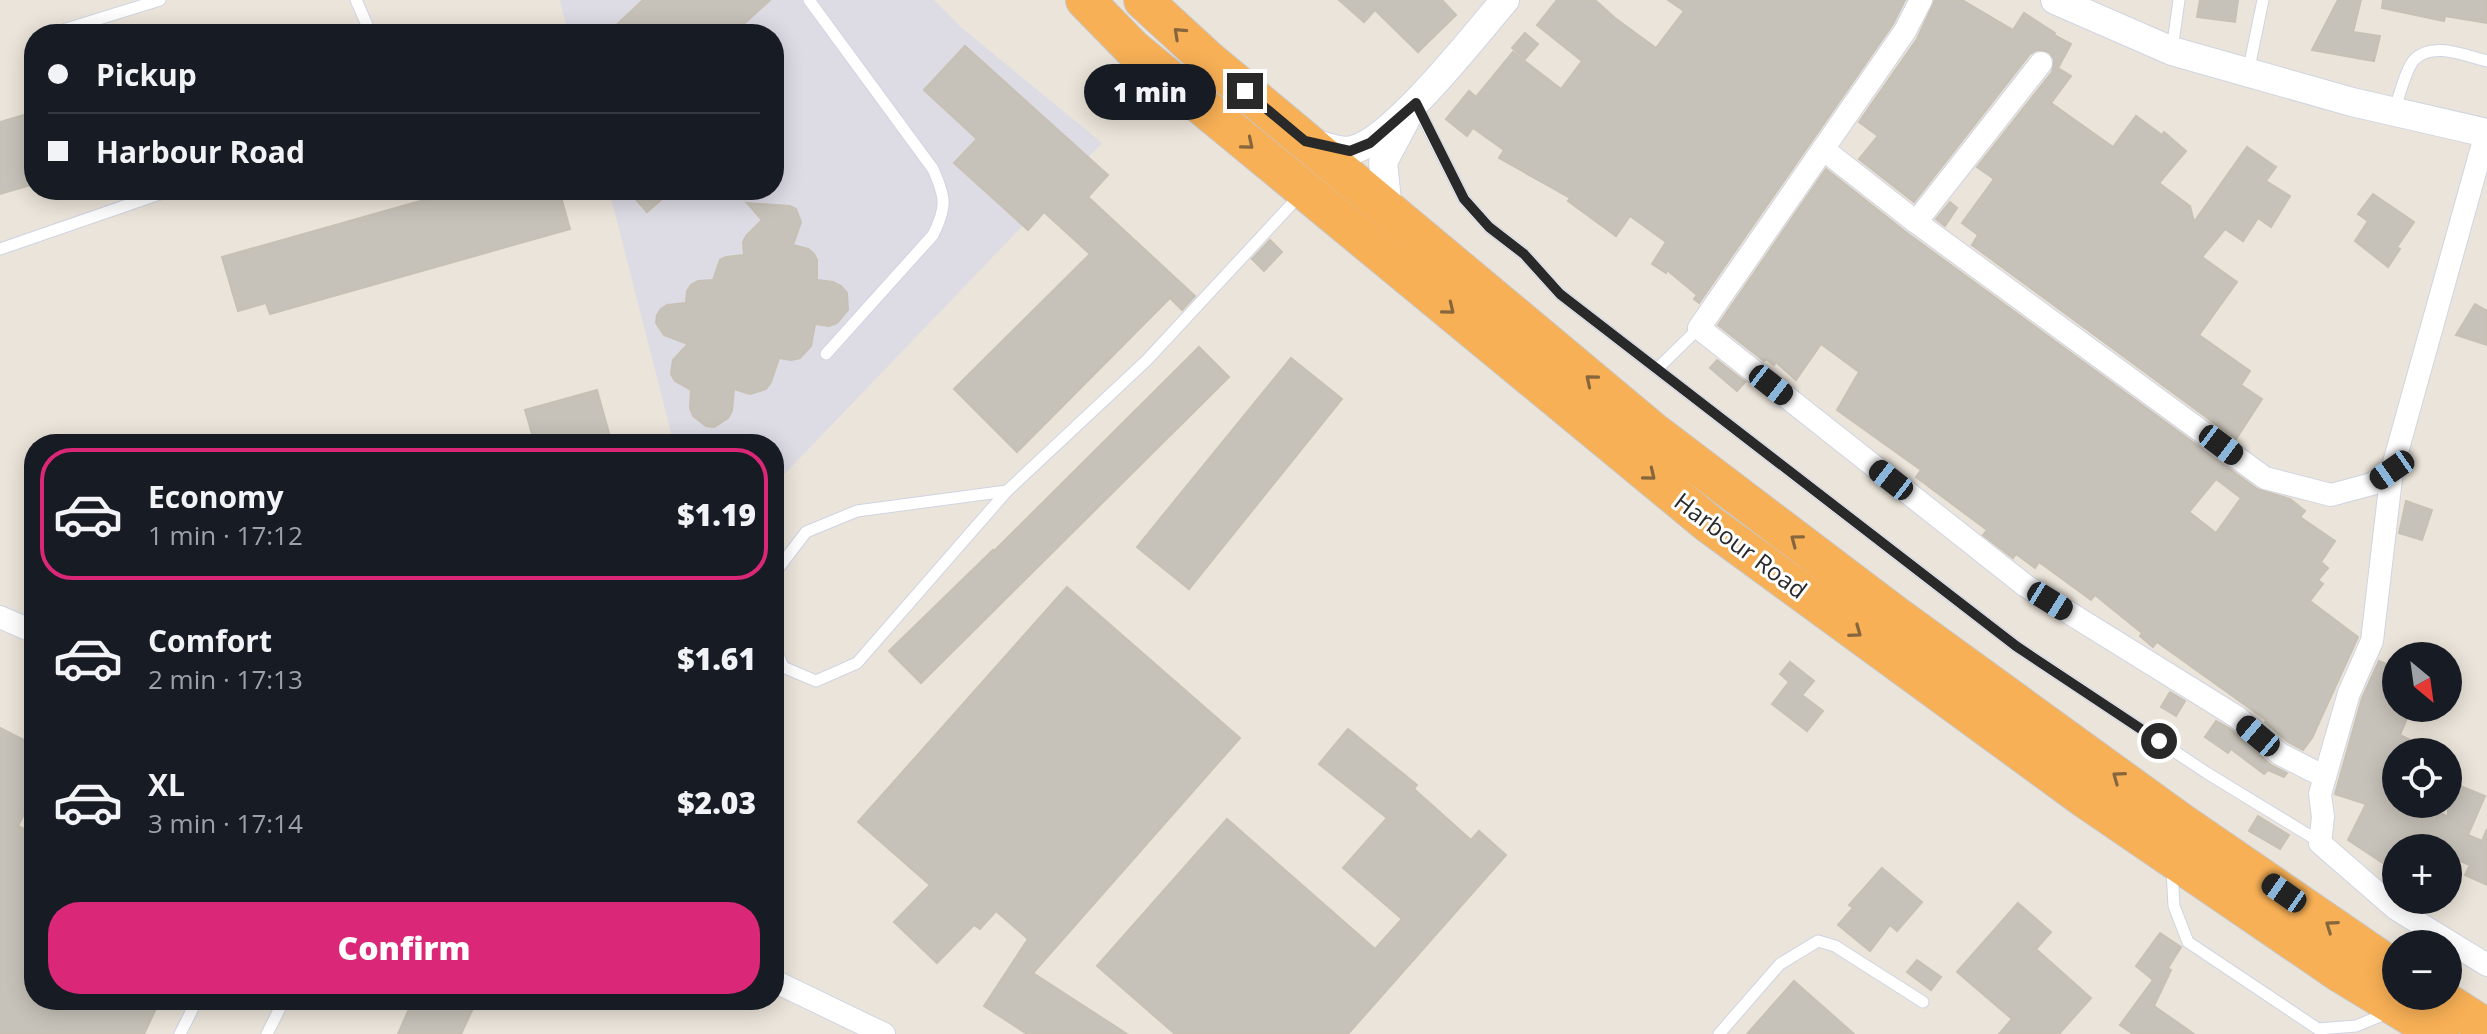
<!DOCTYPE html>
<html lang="en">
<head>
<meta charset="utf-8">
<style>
  body { margin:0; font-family:"Open Sans",sans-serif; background:#242831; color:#f1f3f6; height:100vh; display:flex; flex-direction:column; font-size:30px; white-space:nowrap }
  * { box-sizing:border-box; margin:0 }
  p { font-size:26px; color:#9ea1a6 }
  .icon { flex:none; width:44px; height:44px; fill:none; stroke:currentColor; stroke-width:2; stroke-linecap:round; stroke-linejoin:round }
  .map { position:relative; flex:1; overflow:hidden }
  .drawer { position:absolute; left:24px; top:434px; width:760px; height:576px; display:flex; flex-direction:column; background:#171b24; border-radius:32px; box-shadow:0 4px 20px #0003 }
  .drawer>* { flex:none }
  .banner { position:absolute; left:24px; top:24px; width:760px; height:176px; border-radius:32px; box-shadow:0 4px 20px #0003; display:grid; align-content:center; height:176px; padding:0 24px; background:#171b24 }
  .needle { width:52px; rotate:151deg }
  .buttons { position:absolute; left:2382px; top:642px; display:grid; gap:16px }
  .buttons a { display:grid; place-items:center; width:80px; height:80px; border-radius:50%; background:#171b24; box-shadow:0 4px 20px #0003; font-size:40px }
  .end { position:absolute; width:36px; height:36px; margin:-18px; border:10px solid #292929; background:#fff; box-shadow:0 0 0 4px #fff }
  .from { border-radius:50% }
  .bubble { position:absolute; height:56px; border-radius:28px; background:#171b24; box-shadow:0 4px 20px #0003; font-size:26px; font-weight:800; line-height:56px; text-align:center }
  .car { position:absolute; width:24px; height:48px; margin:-24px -12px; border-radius:10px; box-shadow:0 0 6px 2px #0007; background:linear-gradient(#222 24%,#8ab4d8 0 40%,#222 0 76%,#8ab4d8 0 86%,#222 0) }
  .banner b { display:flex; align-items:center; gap:28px; height:76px; font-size:30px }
  .banner b+b { border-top:2px solid #363941 }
  .banner i { width:20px; height:20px; background:#f1f3f6 }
  ul { padding:14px 0 0; list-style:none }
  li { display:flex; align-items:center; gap:24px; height:132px; margin:0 16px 12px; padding:0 8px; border:4px solid transparent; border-radius:32px }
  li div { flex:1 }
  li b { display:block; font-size:30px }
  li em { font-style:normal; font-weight:800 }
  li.current { border-color:#db2777 }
  li>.icon { width:72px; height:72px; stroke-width:1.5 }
  .cta { display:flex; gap:16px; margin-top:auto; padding:16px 24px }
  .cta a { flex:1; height:92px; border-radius:32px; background:#db2777; color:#fff; font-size:32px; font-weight:800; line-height:92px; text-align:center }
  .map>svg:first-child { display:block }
  .industrial { fill:#dddbe4 }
  .building { fill:#c7c2b9; stroke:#c7c0b4; stroke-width:2; fill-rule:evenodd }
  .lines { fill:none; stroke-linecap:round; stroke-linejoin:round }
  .service-casing { stroke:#d0d4e2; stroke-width:13 }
  .minor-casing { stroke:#d0d4e2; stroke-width:24 }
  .tertiary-casing { stroke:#d0d4e2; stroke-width:30 }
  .trunk-casing { stroke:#c7c7c7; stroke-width:40 }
  .service { stroke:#fff; stroke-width:11 }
  .minor { stroke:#fff; stroke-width:22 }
  .tertiary { stroke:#fff; stroke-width:28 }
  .trunk { stroke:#f8b056; stroke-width:38 }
  .oneway { stroke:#86663d }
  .route { stroke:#292929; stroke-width:10 }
  .labels { text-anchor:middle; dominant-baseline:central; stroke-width:6; stroke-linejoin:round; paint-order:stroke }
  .street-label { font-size:24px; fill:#292929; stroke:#fff }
</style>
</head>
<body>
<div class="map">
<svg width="2487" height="1034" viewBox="0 0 2487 1034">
  <rect width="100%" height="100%" fill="#ebe4da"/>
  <path class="industrial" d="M560 0H934L963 29 1102 143 774 485V444H674L609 190H774V34H568Z"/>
  <g class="building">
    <path d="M643 0H770L733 34H607Z"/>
    <path d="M1339 0H1442L1456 15 1418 52 1375 10 1364 22Z"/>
    <path d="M1557 0H1595L1615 18 1656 48 1684 11 1668 0H1905L1893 24 1699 303 1694 299 1697 295 1667 270 1666 273 1652 264 1666 242 1630 216 1616 236 1568 201 1570 198 1499 158 1504 150 1473 128 1467 136 1446 119 1469 91 1476 97 1513 52 1561 89 1582 61 1537 25Z"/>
    <path d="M1935 0H1962L2013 30 2024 13 2055 33 2054 35 2071 44 2058 68 2071 76 2051 103 2113 147 2136 116 2162 135 2164 132 2186 151 2159 183 2190 206 2194 222 2247 147 2276 167 2266 181 2290 196 2271 227 2258 218 2243 241 2225 229 2202 257 2237 282 2199 335 2250 371 2241 385 2262 399 2236 439 1972 245 1978 235 1962 223 1994 179 1977 167 2052 72 2054 59 2049 52 2037 50 2030 54 1914 202 1859 159 1878 136 1859 122 1917 39Z"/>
    <path d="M2200 0H2238L2235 22 2197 17Z"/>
    <path d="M2338 0H2361L2353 32 2380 36 2374 61 2312 50Z"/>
    <path d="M2383 0H2487V23L2445 16 2444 21 2382 8Z"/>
    <path d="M1525 33 1538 44 1525 59 1512 48Z"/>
    <path d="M965 46 1108 175 1088 197 1195 296 1182 310 1170 298 1017 452 954 389 1090 254 1044 212 1028 230 954 163 977 139 924 90Z"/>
    <path d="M34 112V184L0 194V122Z"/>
    <path d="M1826 169 1907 233 2257 489 2290 499 2305 511 2300 517 2335 541 2321 562 2328 568 2318 580 2323 584 2310 601 2358 637 2312 738 2303 750 2288 742 2265 722 2266 720 2157 642 2153 647 2140 636 2142 633 2095 595 2091 600 2039 562 2035 568 2016 554 2013 558 1983 535 1987 530 1916 477 1921 470 1837 410 1859 372 1821 344 1796 380 1776 362 1774 365 1766 359 1764 361 1718 325ZM2216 479 2241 498 2216 533 2189 512Z"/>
    <path d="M459 190H559L570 229 270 314 266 303 238 311 222 257Z"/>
    <path d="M628 190H672L647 212Z"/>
    <path d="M2373 194 2414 222 2397 247 2400 249 2388 267 2355 241 2368 221 2358 214Z"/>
    <path d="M1950 202 1957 208 1945 226 1936 219Z"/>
    <path d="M747 203 790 206 796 209 801 222 793 245 808 249 814 254 817 260V280L833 282 841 286 847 293 848 310 837 323 829 326 815 324 811 346 800 358 791 360 779 358 771 382 766 389 750 394 734 389 732 411 728 418 714 427 706 426 693 416 690 408 691 390 675 381 671 374 673 360 688 344 664 335 656 323 657 315 661 309 667 305 686 303 687 291 691 285 698 281 713 280 720 260 726 257 744 255 743 242 746 236 762 220Z"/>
    <path d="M1270 240 1282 252 1264 271 1252 259Z"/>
    <path d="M2475 304 2487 311V345L2456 335Z"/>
    <path d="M1199 347 1229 377 921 683 889 651 993 550 994 551Z"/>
    <path d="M1291 358 1342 399 1189 589 1137 547Z"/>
    <path d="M1717 360 1745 382 1737 391 1710 368Z"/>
    <path d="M597 390 612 444H535L525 410Z"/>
    <path d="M2406 501 2432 510 2422 540 2399 533Z"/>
    <path d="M1067 587 1240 738 1033 973 1127 1034H1027L984 1006 1028 939 996 911 980 929 974 925 937 963 894 922 930 885 858 822Z"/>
    <path d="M2379 661 2396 668V708H2411L2400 735 2434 752H2396V804H2426L2448 817V781L2485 796 2468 835 2482 841 2487 829V885L2465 875 2470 865 2448 856V848H2428L2409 840 2405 848H2396L2386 865 2348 840 2366 804 2335 794 2362 698Z"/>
    <path d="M1790 662 1814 681 1802 695 1823 711 1807 731 1772 704 1789 682 1780 674Z"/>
    <path d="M2170 692 2185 701 2176 716 2161 707Z"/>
    <path d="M2216 721 2229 728 2271 765 2287 773 2284 777 2268 770 2264 774 2231 749 2228 753 2205 737Z"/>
    <path d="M0 728 34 745V794L18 826 34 834V1000H160L144 1034H0Z"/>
    <path d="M1348 729 1417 785 1414 789 1471 840 1479 831 1506 855 1348 1034H1175L1097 966 1227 819 1375 949 1402 919 1343 868 1387 818 1319 764Z"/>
    <path d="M2258 816 2289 835 2280 849 2249 831Z"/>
    <path d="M1882 868 1922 902 1897 931 1890 925 1870 951 1838 925 1853 908 1849 905Z"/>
    <path d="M2018 903 2051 932 2036 949 2091 998 2059 1034H1999L2012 1019 1957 972Z"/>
    <path d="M2160 933 2181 947 2168 968 2171 970 2154 1006 2194 1034H2133L2120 1025 2153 980 2136 966Z"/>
    <path d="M1917 960 1941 977 1931 990 1907 972Z"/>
    <path d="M1794 981 1854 1034H1747Z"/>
    <path d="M413 1000H477L461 1034H398Z"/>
  </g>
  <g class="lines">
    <defs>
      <g id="service">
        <path d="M356 0 371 34"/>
        <path d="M809 0 933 169C946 198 947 207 933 235L826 354"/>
        <path d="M50 34 160 0"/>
        <path d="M2172 50 2179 0"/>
        <path d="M2248 73 2263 0"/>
        <path d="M1416 104 1464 199 1489 227 1524 254 1560 294 1657 369 1699 328"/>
        <path d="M2394 111C2399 98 2406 67 2415 59 2433 41 2466 56 2487 61"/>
        <path d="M0 249 171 190"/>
        <path d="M1657 369 2016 646 2207 773 2320 842"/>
        <path d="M774 574 806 532 857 511 1007 491"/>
        <path d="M774 644 783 667 816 681 857 663 1007 491 1147 360 1301 194"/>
        <path d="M2172 869 2174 906 2188 942 2318 1029 2356 1026 2390 1012"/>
        <path d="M180 1034 197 1000"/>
        <path d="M267 1034 284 1000"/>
        <path d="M1719 1034 1780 964 1818 941 1835 946 1923 1002"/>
      </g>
      <g id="minor">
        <path d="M1921 0 1905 31 1699 328 2026 586 2237 717 2280 754 2325 777"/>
        <path d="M2041 63 1916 222 2265 478 2331 495 2372 484 2392 470"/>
        <path d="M2486 133 2392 470 2372 641 2349 693 2320 794 2323 817 2320 843 2396 909 2487 965"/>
        <path d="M1823 149 1916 222"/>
        <path d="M0 617 34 632"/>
        <path d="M774 981 884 1034"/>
      </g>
      <g id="tertiary">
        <path d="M2055 0 2172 51 2352 102 2487 133"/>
        <path d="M1310 142C1322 145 1340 153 1352 150 1392 142 1476 34 1505 0"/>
        <path d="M1388 211 1383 162 1405 121"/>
      </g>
      <g id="trunk">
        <path d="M1085 0 1133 49 1709 524 2084 798 2340 973 2440 1034"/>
        <path d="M1143 0 1206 58 1655 433 1895 615 2179 821 2396 970"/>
        <path d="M2437 996 2487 1028"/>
      </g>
    </defs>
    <use href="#service" class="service-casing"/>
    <use href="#minor" class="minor-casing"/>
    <use href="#tertiary" class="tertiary-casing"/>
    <use href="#trunk" class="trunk-casing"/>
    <use href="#service" class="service"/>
    <use href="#minor" class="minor"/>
    <use href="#tertiary" class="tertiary"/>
    <use href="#trunk" class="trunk"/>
  </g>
  <defs><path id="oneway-chevron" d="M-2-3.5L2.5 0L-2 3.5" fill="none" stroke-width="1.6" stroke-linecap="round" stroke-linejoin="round" transform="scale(2)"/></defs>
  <g class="oneway">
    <use href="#oneway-chevron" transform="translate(1179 33) rotate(-137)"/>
    <use href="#oneway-chevron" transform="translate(1248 144) rotate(40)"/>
    <use href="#oneway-chevron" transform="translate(1449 309) rotate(39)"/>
    <use href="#oneway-chevron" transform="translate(1591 380) rotate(-140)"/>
    <use href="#oneway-chevron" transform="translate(1650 475) rotate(39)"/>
    <use href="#oneway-chevron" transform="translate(1796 540) rotate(-143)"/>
    <use href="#oneway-chevron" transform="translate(1856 632) rotate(36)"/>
    <use href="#oneway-chevron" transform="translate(2118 777) rotate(-144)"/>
    <use href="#oneway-chevron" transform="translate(2331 926) rotate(-145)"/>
  </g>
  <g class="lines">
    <path class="route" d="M1245 91 1305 141 1350 151 1370 143 1416 103 1464 199 1489 227 1524 254 1560 294 2016 646 2159 741"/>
  </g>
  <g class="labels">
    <g class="street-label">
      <text transform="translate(1741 545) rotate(37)">Harbour Road</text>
    </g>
  </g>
</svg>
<div class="buttons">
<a><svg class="needle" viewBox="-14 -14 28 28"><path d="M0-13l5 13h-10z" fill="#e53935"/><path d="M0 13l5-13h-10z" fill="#9ea1a6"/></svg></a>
<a><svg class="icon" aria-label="locate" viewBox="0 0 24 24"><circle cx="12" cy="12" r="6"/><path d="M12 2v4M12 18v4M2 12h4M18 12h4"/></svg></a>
<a>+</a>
<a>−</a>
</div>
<i class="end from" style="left:2159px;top:741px"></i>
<i class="end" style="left:1245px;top:91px"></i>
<div class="bubble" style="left:1084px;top:64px;width:132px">1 min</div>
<i class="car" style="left:1771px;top:385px;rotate:128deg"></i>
<i class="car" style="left:2221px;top:445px;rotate:127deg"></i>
<i class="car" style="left:2392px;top:470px;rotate:235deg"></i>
<i class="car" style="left:1891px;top:480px;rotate:308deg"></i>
<i class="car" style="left:2050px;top:601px;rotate:122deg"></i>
<i class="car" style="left:2258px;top:736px;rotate:310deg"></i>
<i class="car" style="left:2284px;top:893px;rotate:305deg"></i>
<div class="banner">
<b><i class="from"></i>Pickup</b>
<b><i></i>Harbour Road</b>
</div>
<section class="drawer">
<ul>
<li class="current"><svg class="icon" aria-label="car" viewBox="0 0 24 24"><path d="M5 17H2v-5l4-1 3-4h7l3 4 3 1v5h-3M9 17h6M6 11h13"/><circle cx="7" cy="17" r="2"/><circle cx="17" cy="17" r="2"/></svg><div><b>Economy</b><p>1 min · 17:12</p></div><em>$1.19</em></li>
<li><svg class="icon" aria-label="car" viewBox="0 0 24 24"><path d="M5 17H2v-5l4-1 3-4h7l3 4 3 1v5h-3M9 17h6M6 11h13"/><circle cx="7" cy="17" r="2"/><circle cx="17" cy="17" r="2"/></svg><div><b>Comfort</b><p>2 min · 17:13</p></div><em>$1.61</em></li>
<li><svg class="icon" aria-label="car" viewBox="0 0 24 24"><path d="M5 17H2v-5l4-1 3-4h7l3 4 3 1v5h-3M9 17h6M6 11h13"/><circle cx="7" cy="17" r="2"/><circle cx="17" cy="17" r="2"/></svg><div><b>XL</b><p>3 min · 17:14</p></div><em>$2.03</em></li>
</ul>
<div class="cta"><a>Confirm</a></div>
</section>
</div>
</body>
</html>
